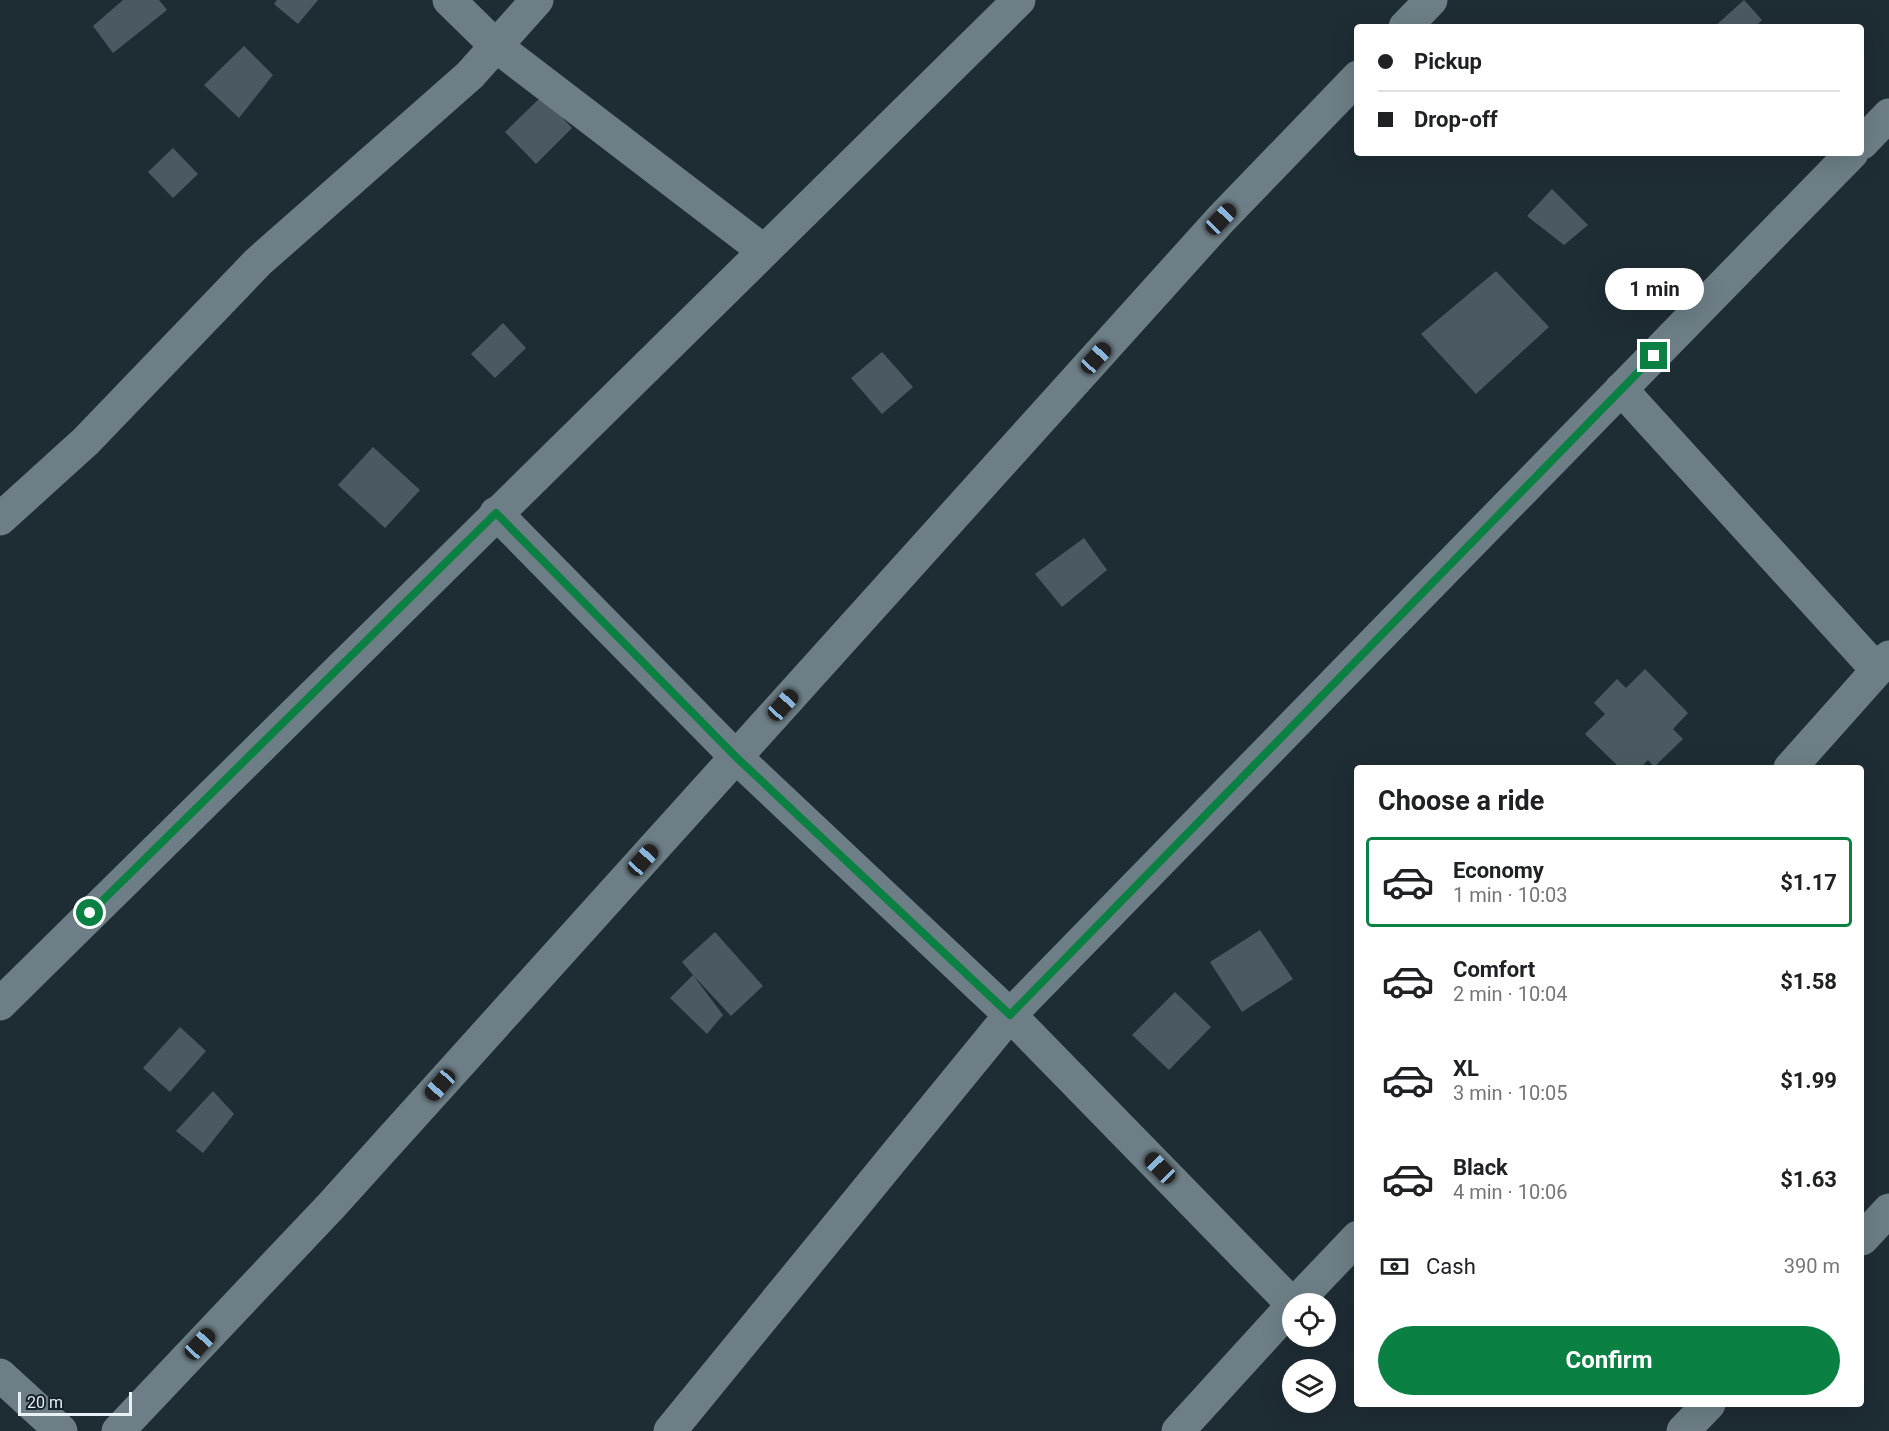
<!DOCTYPE html>
<html lang="en">
<head>
<meta charset="utf-8">
<style>
  body { margin:0; font-family:Roboto,sans-serif; background:#f6f6f6; color:#202124; height:100vh; display:flex; flex-direction:column; font-size:22px; white-space:nowrap }
  * { box-sizing:border-box; margin:0 }
  p { font-size:20px; color:#757577 }
  .icon { flex:none; width:33px; height:33px; fill:none; stroke:currentColor; stroke-width:2; stroke-linecap:round; stroke-linejoin:round }
  .map { position:relative; flex:1; overflow:hidden }
  .drawer { position:absolute; left:1354px; top:765px; width:510px; height:642px; display:flex; flex-direction:column; background:#fff; border-radius:6px; box-shadow:0 6px 24px #0002 }
  .drawer>* { flex:none }
  .hud { position:absolute; left:1354px; top:24px; width:510px; height:132px; border-radius:6px; box-shadow:0 6px 24px #0002; display:grid; align-content:center; height:132px; padding:0 24px; background:#fff }
  .tools { position:absolute; left:1282px; top:1293px; display:grid; gap:12px }
  .tools a { display:grid; place-items:center; width:54px; height:54px; border-radius:50%; background:#fff; box-shadow:0 6px 24px #0002; font-size:30px }
  .scale { position:absolute; left:18px; bottom:15px; width:114px; box-sizing:border-box; padding-left:6px; border:3px solid #e7f0f4; border-top:0; font-size:16px; line-height:21px; white-space:nowrap; color:#e7f0f4; -webkit-text-stroke:4px #152229; paint-order:stroke }
  .end { position:absolute; width:27px; height:27px; margin:-14px; border:8px solid #0b8043; background:#fff; box-shadow:0 0 0 3px #fff }
  .from { border-radius:50% }
  .bubble { position:absolute; height:42px; border-radius:21px; background:#fff; box-shadow:0 6px 24px #0002; font-size:20px; font-weight:700; line-height:42px; text-align:center }
  .car { position:absolute; width:18px; height:36px; margin:-18px -9px; border-radius:8px; box-shadow:0 0 4px 2px #0007; background:linear-gradient(#222 24%,#8ab4d8 0 40%,#222 0 76%,#8ab4d8 0 86%,#222 0) }
  .hud b { display:flex; align-items:center; gap:21px; height:57px; font-size:22px }
  .hud b+b { border-top:2px solid #e0e0e0 }
  .hud i { width:15px; height:15px; background:#202124 }
  ul { padding:0; list-style:none }
  li { display:flex; align-items:center; gap:18px; height:90px; margin:0 12px 9px; padding:0 12px; border:3px solid transparent; border-radius:6px }
  li div { flex:1 }
  li b { display:block; font-size:22px }
  li em { font-style:normal; font-weight:700 }
  li.selected { border-color:#0b8043 }
  li>.icon { width:54px; height:54px; stroke-width:1.5 }
  h2 { padding:0 24px; font-size:27px; line-height:72px }
  .pay { display:flex; align-items:center; gap:15px; height:66px; padding:0 24px; font-size:22px }
  .pay p { margin-inline-start:auto }
  .primary-button { display:flex; gap:12px; margin-top:auto; padding:12px 24px }
  .primary-button a { flex:1; height:69px; border-radius:36px; background:#0b8043; color:#fff; font-size:24px; font-weight:700; line-height:69px; text-align:center }
  .map>svg:first-child { display:block }
  .building { fill:#4b5a62 }
  .lines { fill:none; stroke-linecap:round; stroke-linejoin:round }
  .street { stroke:#6d7e86; stroke-width:33 }
  .route { stroke:#0b8043; stroke-width:8 }
</style>
</head>
<body>
<div class="map">
<svg width="1889" height="1431" viewBox="0 0 1889 1431">
  <rect width="100%" height="100%" fill="#1e2c33"/>
  <g class="building">
    <path d="M123 0H159L167 10 113 53 93 26Z"/>
    <path d="M277 0H318L298 24 274 4Z"/>
    <path d="M1744 0 1762 20 1755 27H1714Z"/>
    <path d="M244 46 273 75 239 118 204 85Z"/>
    <path d="M542 96 572 128 536 164 505 132Z"/>
    <path d="M173 148 198 174 173 198 148 172Z"/>
    <path d="M1552 189 1588 225 1564 245 1527 216Z"/>
    <path d="M1496 271 1549 327 1476 394 1421 334Z"/>
    <path d="M503 323 526 348 495 378 471 354Z"/>
    <path d="M882 352 913 387 882 414 851 378Z"/>
    <path d="M373 447 420 490 385 528 338 485Z"/>
    <path d="M1084 538 1107 570 1062 607 1035 574Z"/>
    <path d="M1645 669 1688 713 1673 729 1683 739 1654 767 1648 760 1640 768H1620L1585 734 1605 714 1594 703 1617 679 1626 688Z"/>
    <path d="M1260 930 1293 979 1242 1012 1210 962Z"/>
    <path d="M715 932 763 986 731 1016 693 975 723 1015 707 1034 670 998 693 975 682 962Z"/>
    <path d="M1175 992 1211 1027 1169 1070 1132 1035Z"/>
    <path d="M180 1027 206 1051 170 1092 143 1068Z"/>
    <path d="M213 1091 234 1114 203 1153 176 1131Z"/>
  </g>
  <g class="lines">
    <g class="street">
      <path d="M449 0 496 46 764 251"/>
      <path d="M1405 27 1431 0"/>
      <path d="M1862 143 1889 115"/>
      <path d="M1621 389 1877 670"/>
      <path d="M496 513 736 757 1010 1015 1293 1305"/>
      <path d="M0 519 86 441 258 262 470 75 537 0"/>
      <path d="M1790 768 1889 657"/>
      <path d="M0 1004 1019 0"/>
      <path d="M1862 1239 1889 1210"/>
      <path d="M1294 1304 1358 1237"/>
      <path d="M0 1375 61 1431"/>
      <path d="M118 1431 331 1206 1221 219 1358 77"/>
      <path d="M670 1431 1010 1015 1852 153"/>
      <path d="M1178 1431 1293 1305"/>
      <path d="M1683 1431 1709 1404"/>
    </g>
  </g>
  <g class="lines">
    <path class="route" d="M90 913 496 513 736 757 1010 1015 1654 356"/>
  </g>
</svg>
<div class="tools">
<a><svg class="icon" aria-label="locate" viewBox="0 0 24 24"><circle cx="12" cy="12" r="6"/><path d="M12 2v4M12 18v4M2 12h4M18 12h4"/></svg></a>
<a><svg class="icon" aria-label="layers" viewBox="0 0 24 24"><path d="M12 4l9 5-9 5-9-5zM3 14l9 5 9-5"/></svg></a>
</div>
<div class="scale">20 m</div>
<i class="end from" style="left:90px;top:913px"></i>
<i class="end" style="left:1654px;top:356px"></i>
<div class="bubble" style="left:1605px;top:268px;width:99px">1 min</div>
<i class="car" style="left:1221px;top:219px;rotate:44deg"></i>
<i class="car" style="left:1096px;top:358px;rotate:42deg"></i>
<i class="car" style="left:783px;top:705px;rotate:42deg"></i>
<i class="car" style="left:643px;top:860px;rotate:42deg"></i>
<i class="car" style="left:440px;top:1085px;rotate:222deg"></i>
<i class="car" style="left:1160px;top:1168px;rotate:316deg"></i>
<i class="car" style="left:200px;top:1344px;rotate:43deg"></i>
<div class="hud">
<b><i class="from"></i>Pickup</b>
<b><i></i>Drop-off</b>
</div>
<section class="drawer">
<h2>Choose a ride</h2>
<ul>
<li class="selected"><svg class="icon" aria-label="car" viewBox="0 0 24 24"><path d="M5 17H2v-5l4-1 3-4h7l3 4 3 1v5h-3M9 17h6M6 11h13"/><circle cx="7" cy="17" r="2"/><circle cx="17" cy="17" r="2"/></svg><div><b>Economy</b><p>1 min · 10:03</p></div><em>$1.17</em></li>
<li><svg class="icon" aria-label="car" viewBox="0 0 24 24"><path d="M5 17H2v-5l4-1 3-4h7l3 4 3 1v5h-3M9 17h6M6 11h13"/><circle cx="7" cy="17" r="2"/><circle cx="17" cy="17" r="2"/></svg><div><b>Comfort</b><p>2 min · 10:04</p></div><em>$1.58</em></li>
<li><svg class="icon" aria-label="car" viewBox="0 0 24 24"><path d="M5 17H2v-5l4-1 3-4h7l3 4 3 1v5h-3M9 17h6M6 11h13"/><circle cx="7" cy="17" r="2"/><circle cx="17" cy="17" r="2"/></svg><div><b>XL</b><p>3 min · 10:05</p></div><em>$1.99</em></li>
<li><svg class="icon" aria-label="car" viewBox="0 0 24 24"><path d="M5 17H2v-5l4-1 3-4h7l3 4 3 1v5h-3M9 17h6M6 11h13"/><circle cx="7" cy="17" r="2"/><circle cx="17" cy="17" r="2"/></svg><div><b>Black</b><p>4 min · 10:06</p></div><em>$1.63</em></li>
</ul>
<div class="pay"><svg class="icon" aria-label="cash" viewBox="0 0 24 24"><path d="M3 7h18v10H3z"/><circle cx="12" cy="12" r="2"/></svg>Cash<p>390 m</p></div>
<div class="primary-button"><a>Confirm</a></div>
</section>
</div>
</body>
</html>
